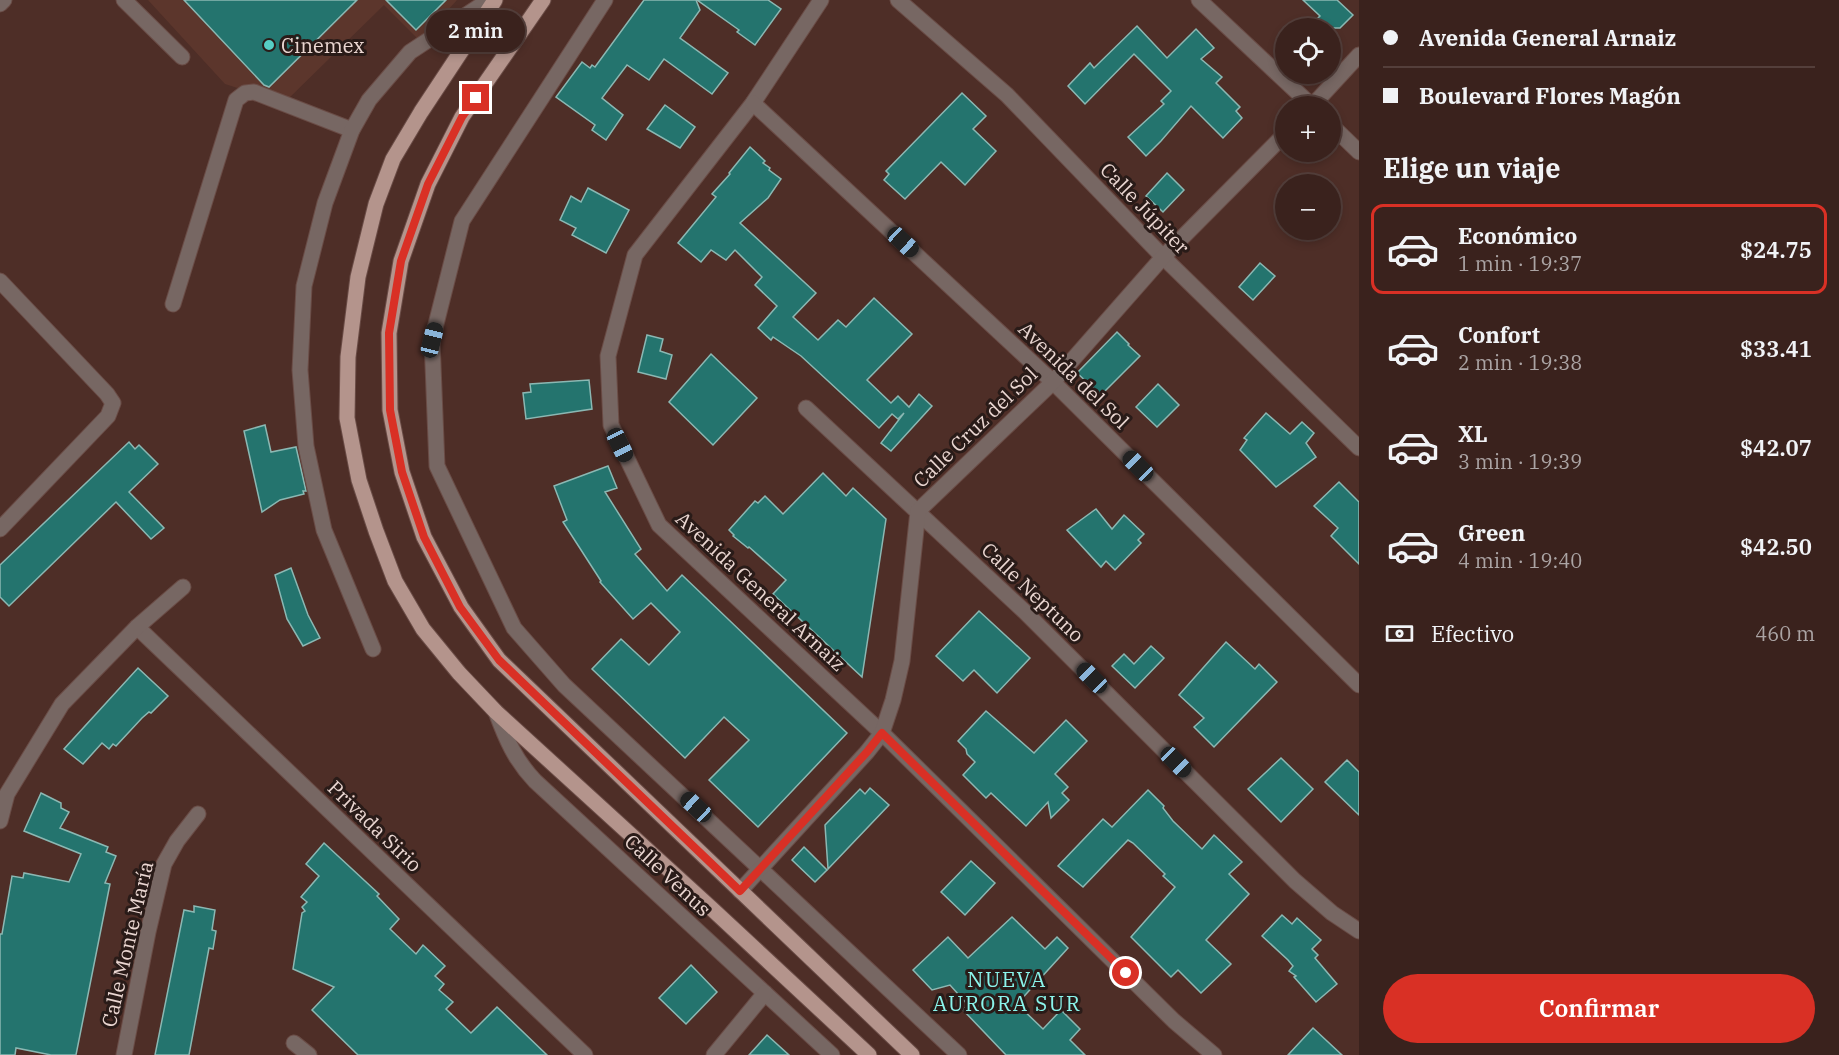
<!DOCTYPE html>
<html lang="es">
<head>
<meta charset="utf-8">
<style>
  body { margin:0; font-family:"IBM Plex Serif",serif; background:#412a26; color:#f1f3f6; height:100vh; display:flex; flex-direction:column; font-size:22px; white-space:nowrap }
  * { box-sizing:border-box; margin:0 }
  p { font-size:20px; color:#aba4a4 }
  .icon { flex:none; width:33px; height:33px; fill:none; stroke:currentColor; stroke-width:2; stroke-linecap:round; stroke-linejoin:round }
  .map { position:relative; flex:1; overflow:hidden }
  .side { display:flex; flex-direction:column; background:#3a221d; width:480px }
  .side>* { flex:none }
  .hud { display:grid; align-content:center; height:132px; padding:0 24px; background:#3a221d }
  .tools { position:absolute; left:1275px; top:18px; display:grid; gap:12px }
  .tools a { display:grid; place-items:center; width:66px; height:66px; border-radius:50%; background:#3a221d; box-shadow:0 3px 9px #0003,0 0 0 2px #543f3b; font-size:30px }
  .end { position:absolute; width:27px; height:27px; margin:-14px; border:8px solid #d93025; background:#fff; box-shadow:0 0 0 3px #fff }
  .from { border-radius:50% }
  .bubble { position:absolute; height:42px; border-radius:21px; background:#3a221d; box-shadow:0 3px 9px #0003,0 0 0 2px #543f3b; font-size:20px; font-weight:600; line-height:42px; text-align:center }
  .car { position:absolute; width:18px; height:36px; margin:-18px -9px; border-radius:8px; box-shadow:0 0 4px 2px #0007; background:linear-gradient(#222 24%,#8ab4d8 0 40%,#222 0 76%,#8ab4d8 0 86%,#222 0) }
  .hud b { display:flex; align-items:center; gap:21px; height:57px; font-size:22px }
  .hud b+b { border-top:2px solid #543f3b }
  .hud i { width:15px; height:15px; background:#f1f3f6 }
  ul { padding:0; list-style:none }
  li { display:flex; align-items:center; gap:18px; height:90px; margin:0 12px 9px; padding:0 12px; border:3px solid transparent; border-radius:12px }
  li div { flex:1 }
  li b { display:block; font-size:22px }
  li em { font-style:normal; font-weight:600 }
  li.active { border-color:#d93025 }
  li>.icon { width:54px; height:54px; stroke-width:1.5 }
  h2 { padding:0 24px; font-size:27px; line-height:72px }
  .pay { display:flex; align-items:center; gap:15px; height:66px; padding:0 24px; font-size:22px }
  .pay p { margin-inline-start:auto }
  .button { display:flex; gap:12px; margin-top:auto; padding:12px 24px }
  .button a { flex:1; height:69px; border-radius:36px; background:#d93025; color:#fff; font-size:24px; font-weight:600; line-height:69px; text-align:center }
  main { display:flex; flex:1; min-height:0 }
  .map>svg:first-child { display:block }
  .built { fill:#5c362c }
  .building { fill:#24746e; stroke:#8bb8b3; stroke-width:1.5 }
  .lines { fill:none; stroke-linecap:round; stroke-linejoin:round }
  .minor-casing { stroke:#6a4c46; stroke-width:17 }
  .major-casing { stroke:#6a4c46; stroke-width:17 }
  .minor { stroke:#776763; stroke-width:15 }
  .major { stroke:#b4948c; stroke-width:15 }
  .route { stroke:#d93025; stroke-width:8 }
  .poi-dot { fill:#56cec4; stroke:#291b18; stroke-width:2 }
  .labels { text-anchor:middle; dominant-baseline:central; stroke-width:6; stroke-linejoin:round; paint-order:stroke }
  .poi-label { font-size:20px; fill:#ead6d1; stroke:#291b18; text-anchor:start }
  .street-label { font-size:20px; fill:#ead6d1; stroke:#291b18 }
  .neighbourhood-label { font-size:21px; letter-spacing:1.5px; fill:#8bf5ec; stroke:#291b18 }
</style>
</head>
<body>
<main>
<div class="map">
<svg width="1359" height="1055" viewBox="0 0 1359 1055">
  <rect width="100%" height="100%" fill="#4e2e27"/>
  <path class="built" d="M148 0H457L420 41 384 5 284 103 225 84Z"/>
  <g class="building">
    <path d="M184 0H357L269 87 264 85Z"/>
    <path d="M386 0H446L416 30Z"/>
    <path d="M644 0H696L700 10 680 38 728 73 712 94 664 59 649 80 627 65 602 98 623 115 606 140 592 130 595 125 556 97 582 62 590 68 592 65 595 67Z"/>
    <path d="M697 0H768L781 9 755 45 737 32 739 30Z"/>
    <path d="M1303 0H1337L1353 15 1340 28H1307L1320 16Z"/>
    <path d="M1137 26 1167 58 1196 29 1214 48 1201 59 1222 77 1216 83 1240 107 1236 111 1242 118 1223 138 1191 106 1161 141 1146 156 1128 137 1164 104 1161 101 1171 91 1134 54 1085 104 1068 86 1090 63 1094 68Z"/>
    <path d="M962 93 986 116 973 129 996 151 965 185 941 162 905 199 884 180 889 174 886 171Z"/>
    <path d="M665 105 695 127 680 148 647 129Z"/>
    <path d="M750 147 765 161 763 163 770 168 769 170 781 179 768 198 740 223 816 293 793 317 818 340 838 320 846 327 874 298 912 334 867 380 891 403 898 396 909 407 919 394 932 406 891 451 881 443 904 413 898 419 892 414 879 428 801 356 773 337 771 340 758 328 777 306 755 285 762 277 735 250 726 260 711 250 701 262 678 243 716 197 712 194 730 174 729 173Z"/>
    <path d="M1167 173 1184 190 1163 212 1146 196Z"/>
    <path d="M588 188 629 210 606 253 572 235 576 228 560 220 571 196 581 202Z"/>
    <path d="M1260 263 1275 276 1253 300 1239 287Z"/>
    <path d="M1117 332 1129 344 1128 345 1140 356 1101 395 1077 373Z"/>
    <path d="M647 335 663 339 660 351 672 355 666 379 638 372Z"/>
    <path d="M711 354 757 398 713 445 669 402Z"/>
    <path d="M589 380 592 409 526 419 523 393 531 392 530 384Z"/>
    <path d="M1158 384 1179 405 1157 427 1136 407Z"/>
    <path d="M1266 413 1290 434 1302 422 1314 433 1306 443 1316 457 1276 487 1240 450 1247 440 1244 438Z"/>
    <path d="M265 425 271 452 296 447 306 491H303L304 494 280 500 262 512 244 431Z"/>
    <path d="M129 442 135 449 139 445 158 464 129 492 164 528 151 539 116 502 9 606 0 597V565Z"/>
    <path d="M608 466 617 488 605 492 641 549 635 554 667 591 682 575 847 733 758 827 709 780 749 740 724 717 685 758 592 669 621 639 649 665 680 632 651 603 633 619 600 582 601 581 563 522 567 520 554 486Z"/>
    <path d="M823 473 846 496 853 488 886 519 862 677 773 594 786 580 749 547 748 548 733 536 734 535 729 530 755 501 758 503 765 496 783 514Z"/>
    <path d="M1339 482 1359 502V564L1331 536 1338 528 1314 506Z"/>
    <path d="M1096 509 1112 529 1124 515 1144 534 1138 540 1141 543 1115 570 1106 561 1101 567 1067 530Z"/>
    <path d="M291 568 308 615 320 638 303 646 287 619 275 575Z"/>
    <path d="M979 611 1030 658 997 693 974 670 963 681 936 656Z"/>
    <path d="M1226 642 1255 669 1259 664 1277 682 1214 747 1194 727 1204 718 1179 695Z"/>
    <path d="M1151 646 1164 658 1135 688 1112 666 1124 654 1134 664Z"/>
    <path d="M138 668 168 696 151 713 149 712 142 718 116 746 113 744 109 749 102 743 83 764 64 749Z"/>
    <path d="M986 711 1034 753 1066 720 1087 741 1055 774 1068 787 1062 793 1069 800 1051 818 1048 802 1026 826 991 793 986 798 963 775 975 762 967 754 966 749 958 741Z"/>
    <path d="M1281 758 1313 789 1281 822 1248 789Z"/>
    <path d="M1347 760 1359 772V815L1325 782Z"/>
    <path d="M870 788 889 805 828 869 825 825 860 789 865 794Z"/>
    <path d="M1148 790 1164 806 1163 808 1173 821 1202 849 1214 835 1242 862 1229 874 1249 894 1206 940 1231 964 1201 993 1178 970 1171 977 1131 937 1175 887 1163 876 1165 874 1133 843 1128 840 1083 887 1058 866 1103 819 1112 827Z"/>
    <path d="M41 793 61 803V808L69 812 60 828 108 847 106 852 116 856 105 883 110 884 76 1055H51L16 1048 15 1055H0V934H2L12 876 23 878 24 873 69 882 81 854 24 831Z"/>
    <path d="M324 843 379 894 377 896 399 919 390 929 416 954 423 945 445 966 435 976 444 984 439 990 453 1002 446 1009 471 1033 497 1007 547 1055H358L312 1010 334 987 293 969 302 913 305 911 302 907 307 902 301 897 319 876 306 864Z"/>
    <path d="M804 847 827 870 815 882 792 860Z"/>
    <path d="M971 861 995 883 965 915 941 892Z"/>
    <path d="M194 906 215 910 212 930 216 931 213 949 209 948 189 1055H155L184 910 194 912Z"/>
    <path d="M1282 915 1292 924 1297 918 1321 940 1312 949 1318 955 1315 958 1337 984 1316 1002 1294 977 1296 976 1289 971 1293 966 1288 960 1262 936Z"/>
    <path d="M1012 917 1045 949 1057 937 1068 948 1017 1004 1043 1029 1061 1010 1080 1029 1070 1040 1085 1055H1006L963 1010 968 1005 950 985 932 990 913 970 948 937 968 958Z"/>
    <path d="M691 965 717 992 686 1024 659 998Z"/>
    <path d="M1313 1028 1342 1055H1288Z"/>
    <path d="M767 1035 789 1055H749Z"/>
  </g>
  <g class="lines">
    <defs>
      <g id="minor">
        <path d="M124 0 182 57"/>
        <path d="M605 0 462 221 432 340 437 466 514 628 564 685 959 1055"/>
        <path d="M821 0 753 103 635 255 608 356 611 425 659 525 882 733 1174 1021 1214 1055"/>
        <path d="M898 0 1007 95 1163 257 1359 448"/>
        <path d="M1199 0 1312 106"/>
        <path d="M0 4 4 0"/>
        <path d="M753 103 1053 382 1359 685"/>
        <path d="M1312 106 1359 55"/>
        <path d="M1330 124 1359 152"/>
        <path d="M0 281 107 394 113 403 108 416 0 529"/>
        <path d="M173 304 236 100 245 93 254 92 352 130"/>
        <path d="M806 408 1024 611 1295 881 1332 913 1359 931"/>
        <path d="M137 627 585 1055"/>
        <path d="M373 649 324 530 306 446 300 370 304 286 325 203 352 130 369 100 410 52 489 0"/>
        <path d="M496 712C506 739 515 760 535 781L832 1055"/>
        <path d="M0 821 7 794 62 704 137 627 183 587"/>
        <path d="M740 891 867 752 882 733 893 700 902 661 918 511 1053 382 1163 257 1286 133"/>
        <path d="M294 1043 309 1055"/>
        <path d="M124 1055 148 932 164 864 177 841 198 814"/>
        <path d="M714 1055 765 993"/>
      </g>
      <g id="major">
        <path d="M495 0 421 112 393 159 376 204 358 277 348 357 347 418 359 480 376 531 395 581 423 629 459 673 496 712 711 908 869 1055"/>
        <path d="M543 0 462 117 428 184 401 261 389 333 390 410 402 472 424 537 461 607 499 660 912 1055"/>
      </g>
    </defs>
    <use href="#minor" class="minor-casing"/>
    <use href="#major" class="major-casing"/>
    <use href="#minor" class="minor"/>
    <use href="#major" class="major"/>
  </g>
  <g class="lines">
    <path class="route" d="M476 98 462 117 428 184 401 261 389 333 390 410 402 472 424 537 460 607 499 660 740 891 867 752 882 733 1126 973"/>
  </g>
  <circle class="poi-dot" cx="269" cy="45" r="6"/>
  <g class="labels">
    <g class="poi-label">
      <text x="281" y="45">Cinemex</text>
    </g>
    <g class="street-label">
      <text transform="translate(1145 208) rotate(46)">Calle Júpiter</text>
      <text transform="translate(1074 375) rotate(44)">Avenida del Sol</text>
      <text transform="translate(975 427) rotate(-44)">Calle Cruz del Sol</text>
      <text transform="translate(761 591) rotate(43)">Avenida General Arnaiz</text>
      <text transform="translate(1033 592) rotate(44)">Calle Neptuno</text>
      <text transform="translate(375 826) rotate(44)">Privada Sirio</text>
      <text transform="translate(668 875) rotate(43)">Calle Venus</text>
      <text transform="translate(127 944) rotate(-77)">Calle Monte María</text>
    </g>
    <g class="neighbourhood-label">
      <text x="1007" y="979">NUEVA<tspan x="1007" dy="24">AURORA SUR</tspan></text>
    </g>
  </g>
</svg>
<div class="tools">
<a><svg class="icon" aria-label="locate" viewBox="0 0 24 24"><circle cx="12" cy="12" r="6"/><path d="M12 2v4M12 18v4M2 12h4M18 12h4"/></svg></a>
<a>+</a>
<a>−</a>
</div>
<i class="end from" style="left:1126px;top:973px"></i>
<i class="end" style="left:476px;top:98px"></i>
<div class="bubble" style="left:426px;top:10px;width:99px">2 min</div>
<i class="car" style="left:903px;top:242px;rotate:133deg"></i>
<i class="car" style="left:432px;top:340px;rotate:14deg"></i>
<i class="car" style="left:620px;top:445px;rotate:154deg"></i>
<i class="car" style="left:1138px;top:466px;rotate:315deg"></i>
<i class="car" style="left:1092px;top:678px;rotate:315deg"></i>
<i class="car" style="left:1176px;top:762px;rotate:135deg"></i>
<i class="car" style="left:696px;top:807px;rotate:313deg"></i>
</div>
<section class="side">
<div class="hud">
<b><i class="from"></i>Avenida General Arnaiz</b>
<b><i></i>Boulevard Flores Magón</b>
</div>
<h2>Elige un viaje</h2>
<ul>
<li class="active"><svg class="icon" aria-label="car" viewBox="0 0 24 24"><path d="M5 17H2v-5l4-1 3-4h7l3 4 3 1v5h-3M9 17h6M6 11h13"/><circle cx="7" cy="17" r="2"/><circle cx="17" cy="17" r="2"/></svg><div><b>Económico</b><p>1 min · 19:37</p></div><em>$24.75</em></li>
<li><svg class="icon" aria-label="car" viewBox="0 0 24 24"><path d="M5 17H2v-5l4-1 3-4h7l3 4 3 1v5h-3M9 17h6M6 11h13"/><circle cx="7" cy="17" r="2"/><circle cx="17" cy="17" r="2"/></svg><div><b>Confort</b><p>2 min · 19:38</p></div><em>$33.41</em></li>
<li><svg class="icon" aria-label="car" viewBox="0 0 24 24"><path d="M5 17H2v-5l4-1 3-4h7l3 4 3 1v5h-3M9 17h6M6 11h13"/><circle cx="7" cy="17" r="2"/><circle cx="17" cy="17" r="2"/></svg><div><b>XL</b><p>3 min · 19:39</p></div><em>$42.07</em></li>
<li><svg class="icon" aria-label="car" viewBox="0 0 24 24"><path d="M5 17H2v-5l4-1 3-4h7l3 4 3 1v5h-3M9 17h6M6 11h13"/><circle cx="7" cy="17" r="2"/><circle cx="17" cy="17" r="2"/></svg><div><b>Green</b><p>4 min · 19:40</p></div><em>$42.50</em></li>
</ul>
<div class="pay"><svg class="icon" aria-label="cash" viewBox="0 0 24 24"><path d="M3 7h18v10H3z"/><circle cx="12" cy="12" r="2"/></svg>Efectivo<p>460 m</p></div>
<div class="button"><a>Confirmar</a></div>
</section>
</main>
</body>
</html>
